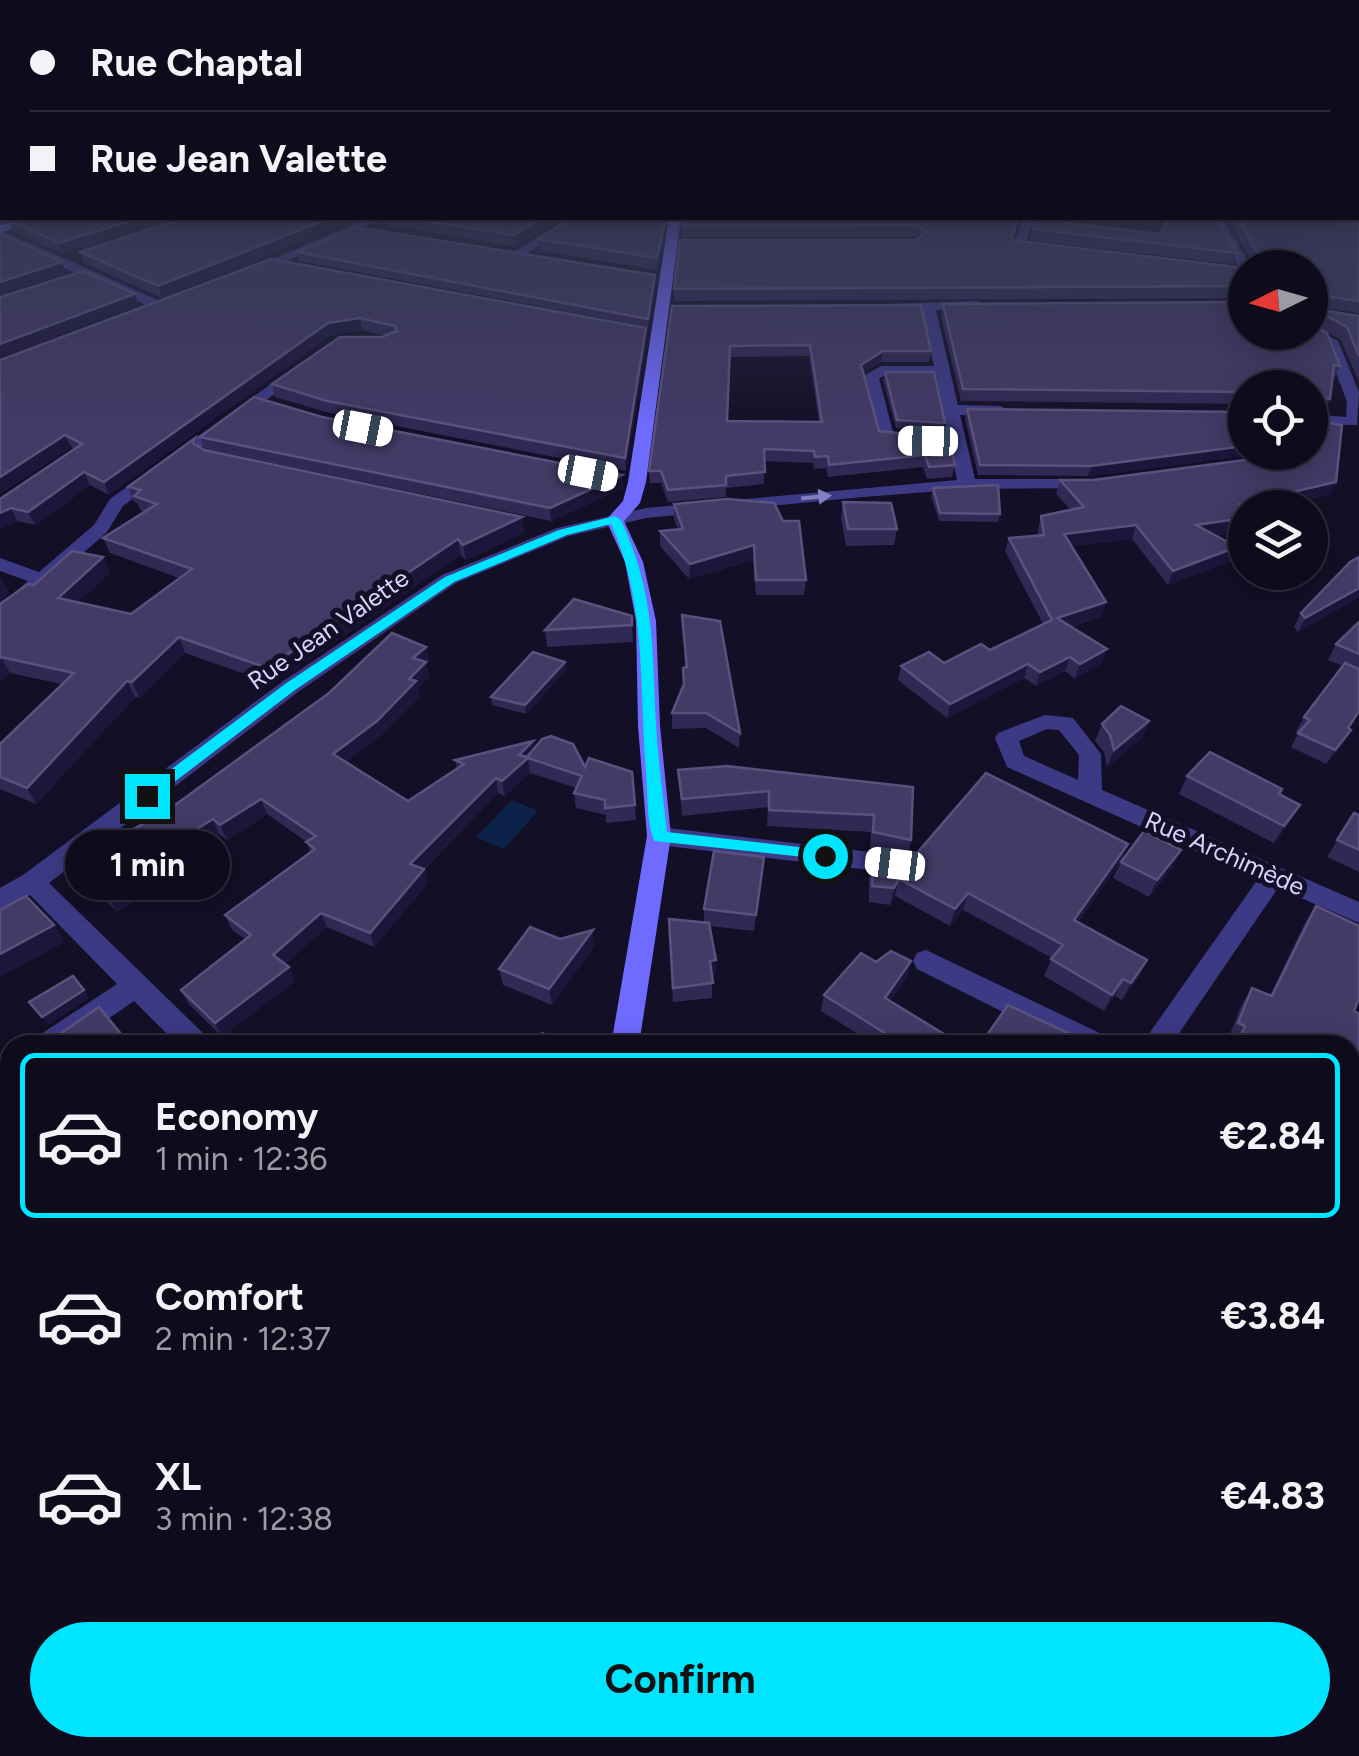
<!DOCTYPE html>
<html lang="en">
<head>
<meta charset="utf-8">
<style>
  body { margin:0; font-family:Figtree,sans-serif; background:#171425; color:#f1f3f6; height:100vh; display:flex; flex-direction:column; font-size:38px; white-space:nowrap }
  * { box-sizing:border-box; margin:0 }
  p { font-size:32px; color:#9b9ba3 }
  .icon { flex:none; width:55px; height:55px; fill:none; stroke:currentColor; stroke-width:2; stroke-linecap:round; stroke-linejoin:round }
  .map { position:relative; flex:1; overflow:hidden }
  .drawer { position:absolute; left:0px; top:1035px; width:1360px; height:722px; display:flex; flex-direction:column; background:#0e0b1c; border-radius:30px 30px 0 0; box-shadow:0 5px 25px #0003,0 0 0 2px #2e2b3b }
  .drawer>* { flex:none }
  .top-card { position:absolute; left:0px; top:0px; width:1360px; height:220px; box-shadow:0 5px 25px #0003,0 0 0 2px #2e2b3b; display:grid; align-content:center; height:220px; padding:0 30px; background:#0e0b1c }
  .needle { width:65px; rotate:265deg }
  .controls { position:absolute; left:1228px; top:250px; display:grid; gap:20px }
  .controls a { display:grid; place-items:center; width:100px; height:100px; border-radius:50%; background:#0e0b1c; box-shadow:0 5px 25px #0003,0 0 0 2px #2e2b3b; font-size:50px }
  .end { position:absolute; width:45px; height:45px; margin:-22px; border:12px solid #00e5ff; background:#111; box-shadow:0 0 0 5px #111 }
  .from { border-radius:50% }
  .bubble { position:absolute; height:70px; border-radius:35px; background:#0e0b1c; box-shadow:0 5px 25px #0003,0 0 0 2px #2e2b3b; font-size:32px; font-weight:700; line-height:70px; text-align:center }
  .car { position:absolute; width:30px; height:60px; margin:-30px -15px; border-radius:12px; box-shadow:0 0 8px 2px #0007; background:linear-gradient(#fff 24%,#345 0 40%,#fff 0 76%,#345 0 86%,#fff 0) }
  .top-card b { display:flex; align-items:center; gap:35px; height:95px; font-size:38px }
  .top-card b+b { border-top:2px solid #2e2b3b }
  .top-card i { width:25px; height:25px; background:#f1f3f6 }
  ul { padding:18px 0 0; list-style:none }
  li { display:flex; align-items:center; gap:30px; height:165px; margin:0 20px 15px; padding:0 10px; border:5px solid transparent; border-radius:15px }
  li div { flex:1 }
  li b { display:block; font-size:38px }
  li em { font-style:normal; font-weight:700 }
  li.active { border-color:#00e5ff }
  li>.icon { width:90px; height:90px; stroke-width:1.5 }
  .cta { display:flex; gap:20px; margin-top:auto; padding:20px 30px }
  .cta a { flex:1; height:115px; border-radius:60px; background:#00e5ff; color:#111; font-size:40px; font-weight:700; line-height:115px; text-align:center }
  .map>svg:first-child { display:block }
  .water { fill:#0c2248 }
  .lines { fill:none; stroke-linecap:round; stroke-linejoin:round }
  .street { fill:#3d3a85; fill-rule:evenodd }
  .secondary { fill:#6f6bff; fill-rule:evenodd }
  .wall { fill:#312854; fill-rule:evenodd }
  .shaded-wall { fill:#1d163a }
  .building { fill:#433a66; stroke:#5a527e; stroke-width:2.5; fill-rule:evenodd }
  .oneway { fill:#837fbc }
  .route { fill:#00e5ff }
  .labels { text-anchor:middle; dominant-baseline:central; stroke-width:10; stroke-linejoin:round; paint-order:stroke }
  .street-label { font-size:25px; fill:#d9d4ff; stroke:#130f26 }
</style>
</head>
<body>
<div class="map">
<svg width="1359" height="1756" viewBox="0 0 1359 1756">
  <rect width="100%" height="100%" fill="#130f26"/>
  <path class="water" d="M512 800 538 811 504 849 476 837Z"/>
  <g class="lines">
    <g class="street">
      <path d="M368 218H383L253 276 241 273Z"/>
      <path d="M569 218H583L520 258 509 255Z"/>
      <path d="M1023 218H1035L1025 243 1052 246V252L1012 249Z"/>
      <path d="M1216 218H1228L1225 222 1252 268 1241 271 1213 222Z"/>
      <path d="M0 230 167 304 169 307 157 310 0 239Z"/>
      <path d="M976 301 981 302V308L936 310 958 405 1001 406 1009 411 1001 416 960 415 975 479H1089L1098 484 1095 488 967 489 863 497 646 518 569 536 456 583 298 692 49 883 206 1036 210 1045H178L134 1001 70 1045H34L38 1036 117 984 30 895 0 910V888L23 875 282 682 442 575 557 528 646 508 957 480 950 446 880 440 863 376 881 366H934L922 310 891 311 886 310V304ZM884 376H936L948 435 893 432 879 378Z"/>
      <path d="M1310 326 1338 341 1359 392 1357 425 1310 424V414L1346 417 1347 402 1325 343 1305 332H1310Z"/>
      <path d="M299 364 307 369 304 372 123 506 107 532 7 620 0 622V606L28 581 0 571V558L39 572 94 525 110 499Z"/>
      <path d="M1045 715 1073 718 1101 754 1102 790 1359 902V923L1278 888 1171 1045H1141L1258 879 1007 767 995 738 998 733ZM1047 729 1059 730 1079 755 1078 780 1024 756 1019 741Z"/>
      <path d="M659 827 895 855 904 857 907 864 904 871 895 873 659 845 647 836Z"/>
      <path d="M926 950 1106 1036 1110 1045H1069L917 969 913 961 917 953Z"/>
      <path d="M1350 1146 1359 1149V1178L1350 1175Z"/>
      <path d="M1359 1424V1495L1350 1498V1428Z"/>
      <path d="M107 1748H149L151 1756H109Z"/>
      <path d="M634 1748H678L675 1756H630Z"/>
      <path d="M803 1748H853L857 1756H806Z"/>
      <path d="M1225 1748H1267L1264 1756H1221Z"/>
    </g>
    <g class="secondary">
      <path d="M27 218H45L0 233V225Z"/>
      <path d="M669 218H681L646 482 640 503 624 521 643 562 656 621 660 726 671 836 639 1045H611L647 836 638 726 636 621 625 562 606 520 623 501 628 482Z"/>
      <path d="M10 1732V1748H42L39 1756H0V1739Z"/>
    </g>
  </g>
  <g class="wall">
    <path d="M1359 184V313L1314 307V309L1359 316V382L1341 340 1312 323 1340 366 1334 379 1332 378 1330 399 1324 411 1310 409V388H1245V404L961 401 941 316 943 304 1245 332 1310 268H1250L1252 261 1230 222V218H1358Z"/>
    <path d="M179 218 63 254 14 232 10 221Z"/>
    <path d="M184 218 162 298 84 263 80 252Z"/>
    <path d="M379 218H562L514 246 380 224Z"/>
    <path d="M668 218 657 270 539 250 538 239Z"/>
    <path d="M683 218H1019L1012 240 1245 268V298L674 301V289L917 240 919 239 915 236 682 237Z"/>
    <path d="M1072 218 1070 223 1159 234 1237 253 1233 264 1030 240 1033 229Z"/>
    <path d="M297 252 655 275V283L648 327 299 261Z"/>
    <path d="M271 259 646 328V340L626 471 330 413 275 397 272 384 386 336 362 330 331 335 109 495 90 485 35 525 17 521 0 499 74 450 0 360Z"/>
    <path d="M672 306 931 351 929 362H881L863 374 879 431 955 465 952 477 927 479 923 467 828 477 826 468 814 469 813 463 764 461V484L726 488V497L668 502 661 483H650L649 471ZM809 356 819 422 727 421 730 357Z"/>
    <path d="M885 372 945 423 943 431 896 428 883 380Z"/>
    <path d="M967 409 1242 456 1088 476 978 475 965 419Z"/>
    <path d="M322 417 622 475 623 488 551 521 204 449 200 437Z"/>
    <path d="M1316 421 1330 495 1245 508V531L1215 535 1237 547 1231 561 1168 585 1132 539 1072 546 1102 616 1071 627 1102 663 1075 679 1065 671 1036 686 1024 678 947 718 898 680 901 666 944 663 990 650 1043 624 1005 551 1009 538 1038 535V530L1041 516 1071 510 1056 494 1060 480H1093L1310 452 1311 434Z"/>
    <path d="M195 438 198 446 204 450 522 517 524 533 466 560 461 555 273 684 185 653 140 698 135 697 36 804 0 789V744L62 684 10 673 0 681V604L34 585 103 557 110 572 78 602 131 614 179 578 110 553 103 538 143 512 141 511 137 503 134 502 128 487Z"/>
    <path d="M933 488 1000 514 998 522 939 521 931 496Z"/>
    <path d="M843 502 897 529 894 545 846 546 841 519Z"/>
    <path d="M674 504 806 580 804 595H756L753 560 689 579 660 546V531L678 530 674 519Z"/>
    <path d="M1359 557V597L1298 632 1294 627 1301 613Z"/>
    <path d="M682 615 740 733 739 748 706 728 672 729V713L683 687V668L685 667Z"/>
    <path d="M632 616 633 642 547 647 545 630Z"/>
    <path d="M1359 622V713L1348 729 1351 730 1343 744 1326 764 1291 747 1299 732 1296 731 1304 717 1343 666 1328 660 1336 644Z"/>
    <path d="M426 647 429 661 426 664 429 677 418 688 420 696 380 736 346 762 408 801 457 768 455 760 534 748 585 767 632 772 636 820 606 823V815L576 808 574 793 576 788 530 773 505 796 498 793 424 869 428 883 374 947 327 927 285 964 289 967 295 981 222 1037 189 1004 181 990 245 939 232 930 225 915 310 852 307 842 267 814 227 840 219 834 161 870 135 848 127 833 175 805Z"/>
    <path d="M565 662 566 670 526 714 492 705 491 697Z"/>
    <path d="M1149 721 1142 738 1107 767 1104 752 1095 741 1102 724Z"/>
    <path d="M678 770 913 787 911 840 908 856 870 848 871 832 767 826 768 807 682 816Z"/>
    <path d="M1187 776 1290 822 1274 843 1179 794Z"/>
    <path d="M1354 813 1359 815V872L1327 857Z"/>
    <path d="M1128 844 1121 861 1078 922 1147 960 1139 977 1122 1000 1115 996 1104 1011 1044 976 1052 958 963 910 950 926 895 896 890 905 869 902V874L873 857 911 860Z"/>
    <path d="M764 857 754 931 710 926 716 974 712 975V998L673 1002 669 919 704 922V909Z"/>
    <path d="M1121 862 1173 867 1149 897 1113 878Z"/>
    <path d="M82 870 163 884 117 912 92 887Z"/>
    <path d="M1316 906 1354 1011 1359 1014V1103L1352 1111 1350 1110V1045H1233L1234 1042 1228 1039 1242 1004 1252 988 1270 995 1305 923Z"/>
    <path d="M560 939 594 946 552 1005 503 985 499 969Z"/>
    <path d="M911 961 907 976 890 1001 962 1045H876L821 1011 824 995 876 962Z"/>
    <path d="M1357 1686 1359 1756H1303L1307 1748H1350V1687Z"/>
    <path d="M910 1748H924L917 1752Z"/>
    <path d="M1015 1748H1148L1147 1756H1023Z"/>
  </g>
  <g class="shaded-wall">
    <path d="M2 208V218H14L0 221V209Z"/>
    <path d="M140 218H179L63 254 59 243Z"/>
    <path d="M330 218H360L162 298 158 286Z"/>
    <path d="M543 218H562L514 246 513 235Z"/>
    <path d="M666 218H668L657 270V258Z"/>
    <path d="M62 262 67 273 0 295V282Z"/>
    <path d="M655 275V283L648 327V319Z"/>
    <path d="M135 294 139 306 0 358V344Z"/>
    <path d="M360 318 362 330 331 335 109 495 104 482 328 323Z"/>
    <path d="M646 328V340L626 471 625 458Z"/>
    <path d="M883 351 881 362 859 377 861 365Z"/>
    <path d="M65 435 71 448 0 494V477Z"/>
    <path d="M1245 446 1242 456 1088 476 1091 466Z"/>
    <path d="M84 472 90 485 35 525 28 512Z"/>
    <path d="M622 475 623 488 551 521 550 508Z"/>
    <path d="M1336 482 1330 495 1278 508H1245V515L1240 504Z"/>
    <path d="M11 508 17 521 0 530V513Z"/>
    <path d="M522 517 524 533 466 560 463 545Z"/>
    <path d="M1245 518V531L1190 539 1196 525Z"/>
    <path d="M1136 525 1132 539 1060 548 1064 534Z"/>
    <path d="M458 539 461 555 273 684 267 668Z"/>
    <path d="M754 545 753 560 689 579 690 564Z"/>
    <path d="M1237 547 1231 561 1168 585 1173 571Z"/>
    <path d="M103 557 110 572 66 614 58 598Z"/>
    <path d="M1 577 9 593 0 602V578Z"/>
    <path d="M1359 588V597L1298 632 1305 618Z"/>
    <path d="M1106 602 1102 616 1053 632 1057 618Z"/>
    <path d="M179 637 185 653 140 698 132 682Z"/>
    <path d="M426 647 429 661 426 664 429 677 418 688 420 696 380 736 338 769 333 754 409 679 413 658Z"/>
    <path d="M1107 649 1102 663 1075 679 1080 664Z"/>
    <path d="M1 657 10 673 0 681V658Z"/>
    <path d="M1070 657 1065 671 1036 686 1040 672Z"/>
    <path d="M565 662 566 670 526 714 525 705Z"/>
    <path d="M1028 664 1024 678 947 718 950 704Z"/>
    <path d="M127 681 135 697 36 804 27 788Z"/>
    <path d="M1149 721 1142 738 1107 767 1114 750Z"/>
    <path d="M1351 730 1343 744 1326 764 1335 750Z"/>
    <path d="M533 741 535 756 528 758 530 773 505 796 502 781 519 755Z"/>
    <path d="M496 778 498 793 414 878 410 864Z"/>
    <path d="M261 799 267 814 227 840 220 825Z"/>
    <path d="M1300 805 1290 822 1274 843 1284 826Z"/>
    <path d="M213 819 219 834 161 870 153 856Z"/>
    <path d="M1128 844 1121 861 1068 936 1074 920Z"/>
    <path d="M1181 850 1173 867 1149 897 1157 880Z"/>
    <path d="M154 867 163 884 117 912 107 895Z"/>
    <path d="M424 869 428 883 374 947 370 933Z"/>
    <path d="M899 879 895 896 890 905 894 888Z"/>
    <path d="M968 893 963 910 950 926 955 909Z"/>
    <path d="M321 913 327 927 279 970 273 955Z"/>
    <path d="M54 925 65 942 0 977V954Z"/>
    <path d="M593 930 594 946 552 1005 549 989Z"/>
    <path d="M716 960V974L710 975V961Z"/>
    <path d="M1147 960 1139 977 1122 1000 1131 983Z"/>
    <path d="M911 961 907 976 881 1013 885 998Z"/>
    <path d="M289 967 295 981 222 1037 215 1023Z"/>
    <path d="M1123 979 1115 996 1104 1011 1112 995Z"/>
    <path d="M84 990 89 998 48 1025 42 1017Z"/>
    <path d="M10 1152V1173L5 1176 0 1171V1157Z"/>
    <path d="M325 1748H332L338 1756H331Z"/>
    <path d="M442 1748H446L450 1752 446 1756H437Z"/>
  </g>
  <g class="building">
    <path d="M0 184H2V208L0 209Z"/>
    <path d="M1358 184H1359V301L1312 294 1314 309 1359 316V356L1347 327 1317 311 1310 317V268H1252L1253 260 1259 259V255L1237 218H1358Z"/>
    <path d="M21 218H140L59 243 10 221Z"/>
    <path d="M184 218H330L158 286 80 252Z"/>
    <path d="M407 218H543L513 235Z"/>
    <path d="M572 218H666L657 258 538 239Z"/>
    <path d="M683 218H1018L1011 240 1245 268V286L674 289 680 240H917L926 232 917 225 682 226Z"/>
    <path d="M1037 218H1070L1068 223 1159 234 1170 218H1216L1237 253 1033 229Z"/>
    <path d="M356 227 655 275 648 319 297 252Z"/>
    <path d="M0 234 62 262 0 282Z"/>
    <path d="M271 259 646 328 625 458 327 401 272 384 340 337H382L397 331 395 326 360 318 328 323 104 482 84 472 28 512 11 508 0 513V499L82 444 65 435 0 477V360Z"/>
    <path d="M83 271 135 294 0 344V297Z"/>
    <path d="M1245 302V332H1310V323L1327 333 1340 366 1334 365 1330 399 1310 395V388H1269L1255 385 1254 388H1245V392L963 389 943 304Z"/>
    <path d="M921 305 931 351H883L861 365 879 431 949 438 955 465 929 467 925 455 829 465 828 456 815 457 814 451 764 449 765 472 726 476V485L668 490 661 471H649L672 306ZM810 345 822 422 727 421 730 346Z"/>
    <path d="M885 372H934L945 423 897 420Z"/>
    <path d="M254 397 322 417 622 475 550 508 200 437Z"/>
    <path d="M967 409 1245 412V446L1091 466 980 465Z"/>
    <path d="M1316 421 1342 425 1336 482 1240 504 1245 509V518L1196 525 1237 547 1173 571 1136 525 1064 534 1106 602 1057 618 1107 649 1080 664 1070 657 1040 672 1028 664 950 704 901 666 929 652 944 663 981 644 990 650 1052 620 1009 538 1044 535 1041 516 1084 507 1060 480H1093L1260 458 1268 452H1310V439L1314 437Z"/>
    <path d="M195 438 193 443 204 450 522 517 463 545 458 539 267 668 179 637 132 682 127 681 27 788 0 777V744L74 673 1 657 0 658V604L28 584 34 585 72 551 103 557 58 598 131 614 192 569 103 538 157 504 134 496 141 490 128 487Z"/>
    <path d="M998 485 1000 514 940 513 933 488Z"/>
    <path d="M727 499 774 503 783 521H799L806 580H756L754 545 690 564 660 531 683 529 674 504Z"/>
    <path d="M843 502 891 503 897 529H848Z"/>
    <path d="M1359 557V588L1305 618 1301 613 1350 562Z"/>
    <path d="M574 599 632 616V625L545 630Z"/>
    <path d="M682 615 720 621 740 733 706 713H672L684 684 683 668 687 667Z"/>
    <path d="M1359 622V654L1336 644Z"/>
    <path d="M392 633 426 647 413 658 426 662 409 679 416 681 377 721 333 754 408 801 464 764 455 760 533 741 519 755 527 757 542 739 551 736 573 744 585 767 589 758 632 772 635 805 605 808V800L574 793 582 776 528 758 502 781 496 778 410 864 424 869 370 933 321 913 273 955 289 967 215 1023 181 990 251 935 225 915 315 849 306 842 316 836 261 799 220 825 213 819 153 856 127 833 175 805 329 693Z"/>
    <path d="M533 652 565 662 525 705 491 697Z"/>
    <path d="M1345 663 1359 669V711L1348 728 1351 730 1335 750 1298 733 1310 720 1304 717Z"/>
    <path d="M1121 706 1149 721 1114 750 1110 735 1102 724Z"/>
    <path d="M1210 752 1282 789 1279 794 1300 805 1284 826 1187 776Z"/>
    <path d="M727 766 913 787 911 840 873 832 874 815 769 810V791L682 799 678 770Z"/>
    <path d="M986 773 1128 844 1074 920 1147 960 1131 983 1123 979 1112 995 1051 959 1063 945 968 893 955 909 899 879 894 888 872 886 873 857 898 860 911 856V860Z"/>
    <path d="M1354 813 1359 815V850L1337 840Z"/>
    <path d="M1144 831 1181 850 1157 880 1121 862Z"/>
    <path d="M129 843 154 867 107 895 82 870Z"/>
    <path d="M714 851 764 857 756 915 704 909Z"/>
    <path d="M26 896 54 925 0 954V910Z"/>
    <path d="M1316 906 1359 926V998L1354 1011 1359 1014V1093L1350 1089V1045H1256L1257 1040 1242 1033 1245 1026 1238 1023 1252 988 1272 996Z"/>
    <path d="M669 919 709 923 716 960 710 961 713 983 673 988Z"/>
    <path d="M530 927 560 939 593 930 549 989 499 969Z"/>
    <path d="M891 951 911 961 885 998 962 1045H885L891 1037 824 995 861 953 876 962Z"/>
    <path d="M73 976 84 990 42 1017 29 1002Z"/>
    <path d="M1008 1005 1087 1042 1088 1045H980Z"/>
    <path d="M99 1007 130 1045H44Z"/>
    <path d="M542 1033 570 1045H531Z"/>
    <path d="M10 1068V1152L0 1157V1075Z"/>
    <path d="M1350 1167 1359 1171V1224L1354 1239 1359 1242V1267L1350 1297Z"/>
    <path d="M1350 1334 1359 1339V1350L1350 1381Z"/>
    <path d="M1357 1686 1359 1687V1756H1328L1332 1748H1350V1703Z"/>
    <path d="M158 1748H325L331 1756H159Z"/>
    <path d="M396 1748H442L444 1750 437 1756H393L398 1751Z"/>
    <path d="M446 1748H591L584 1756H455Z"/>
    <path d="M705 1748H760L771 1756H699Z"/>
    <path d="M1026 1748H1148L1147 1756H1034Z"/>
  </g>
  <defs><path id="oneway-solid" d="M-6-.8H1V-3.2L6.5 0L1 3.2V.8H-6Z" transform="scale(2.5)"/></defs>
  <use class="oneway" href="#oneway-solid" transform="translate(816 497) rotate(-6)"/>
  <linearGradient id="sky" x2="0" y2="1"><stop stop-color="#0a0815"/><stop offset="0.43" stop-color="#333752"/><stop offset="1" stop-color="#333752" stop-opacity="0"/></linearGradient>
  <rect width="1359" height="430" fill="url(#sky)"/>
  <path class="route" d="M615 516 621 520C655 594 652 645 656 724 658 760 663 796 667 832L825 850 833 856 831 860 654 841C646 820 648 793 646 771 639 686 647 603 611 524L567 535 454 582 295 690 152 799H141V792L285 684 445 577 559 530Z"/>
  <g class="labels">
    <g class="street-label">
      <text transform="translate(328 629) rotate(-35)">Rue Jean Valette</text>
      <text transform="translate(1225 853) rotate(24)">Rue Archimède</text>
    </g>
  </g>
</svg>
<div class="controls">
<a><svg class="needle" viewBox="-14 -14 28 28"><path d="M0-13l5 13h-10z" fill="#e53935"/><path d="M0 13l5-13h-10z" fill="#9b9ba3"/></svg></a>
<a><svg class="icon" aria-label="locate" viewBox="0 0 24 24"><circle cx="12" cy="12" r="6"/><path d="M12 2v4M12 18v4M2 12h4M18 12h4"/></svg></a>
<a><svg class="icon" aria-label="layers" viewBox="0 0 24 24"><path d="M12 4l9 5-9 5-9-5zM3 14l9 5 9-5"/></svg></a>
</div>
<i class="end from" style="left:825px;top:856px"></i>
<i class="end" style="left:147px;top:796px"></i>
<div class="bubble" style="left:65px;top:830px;width:165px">1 min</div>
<i class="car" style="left:363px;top:428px;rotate:101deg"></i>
<i class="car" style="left:928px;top:441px;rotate:271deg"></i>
<i class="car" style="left:588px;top:473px;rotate:101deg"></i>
<i class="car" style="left:895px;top:864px;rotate:277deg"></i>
<div class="top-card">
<b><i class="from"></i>Rue Chaptal</b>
<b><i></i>Rue Jean Valette</b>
</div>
<section class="drawer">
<ul>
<li class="active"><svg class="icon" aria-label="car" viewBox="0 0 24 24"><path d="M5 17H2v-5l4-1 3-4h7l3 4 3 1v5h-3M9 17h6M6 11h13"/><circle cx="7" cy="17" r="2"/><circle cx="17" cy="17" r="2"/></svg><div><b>Economy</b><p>1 min · 12:36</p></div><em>€2.84</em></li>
<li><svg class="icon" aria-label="car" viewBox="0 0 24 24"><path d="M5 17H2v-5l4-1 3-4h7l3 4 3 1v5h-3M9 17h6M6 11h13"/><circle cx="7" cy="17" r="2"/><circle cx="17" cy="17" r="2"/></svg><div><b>Comfort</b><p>2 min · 12:37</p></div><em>€3.84</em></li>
<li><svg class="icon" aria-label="car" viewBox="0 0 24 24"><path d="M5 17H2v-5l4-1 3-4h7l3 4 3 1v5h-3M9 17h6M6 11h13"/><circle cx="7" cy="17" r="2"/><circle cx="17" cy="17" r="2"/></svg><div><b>XL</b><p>3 min · 12:38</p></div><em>€4.83</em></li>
</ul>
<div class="cta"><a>Confirm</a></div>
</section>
</div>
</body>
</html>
